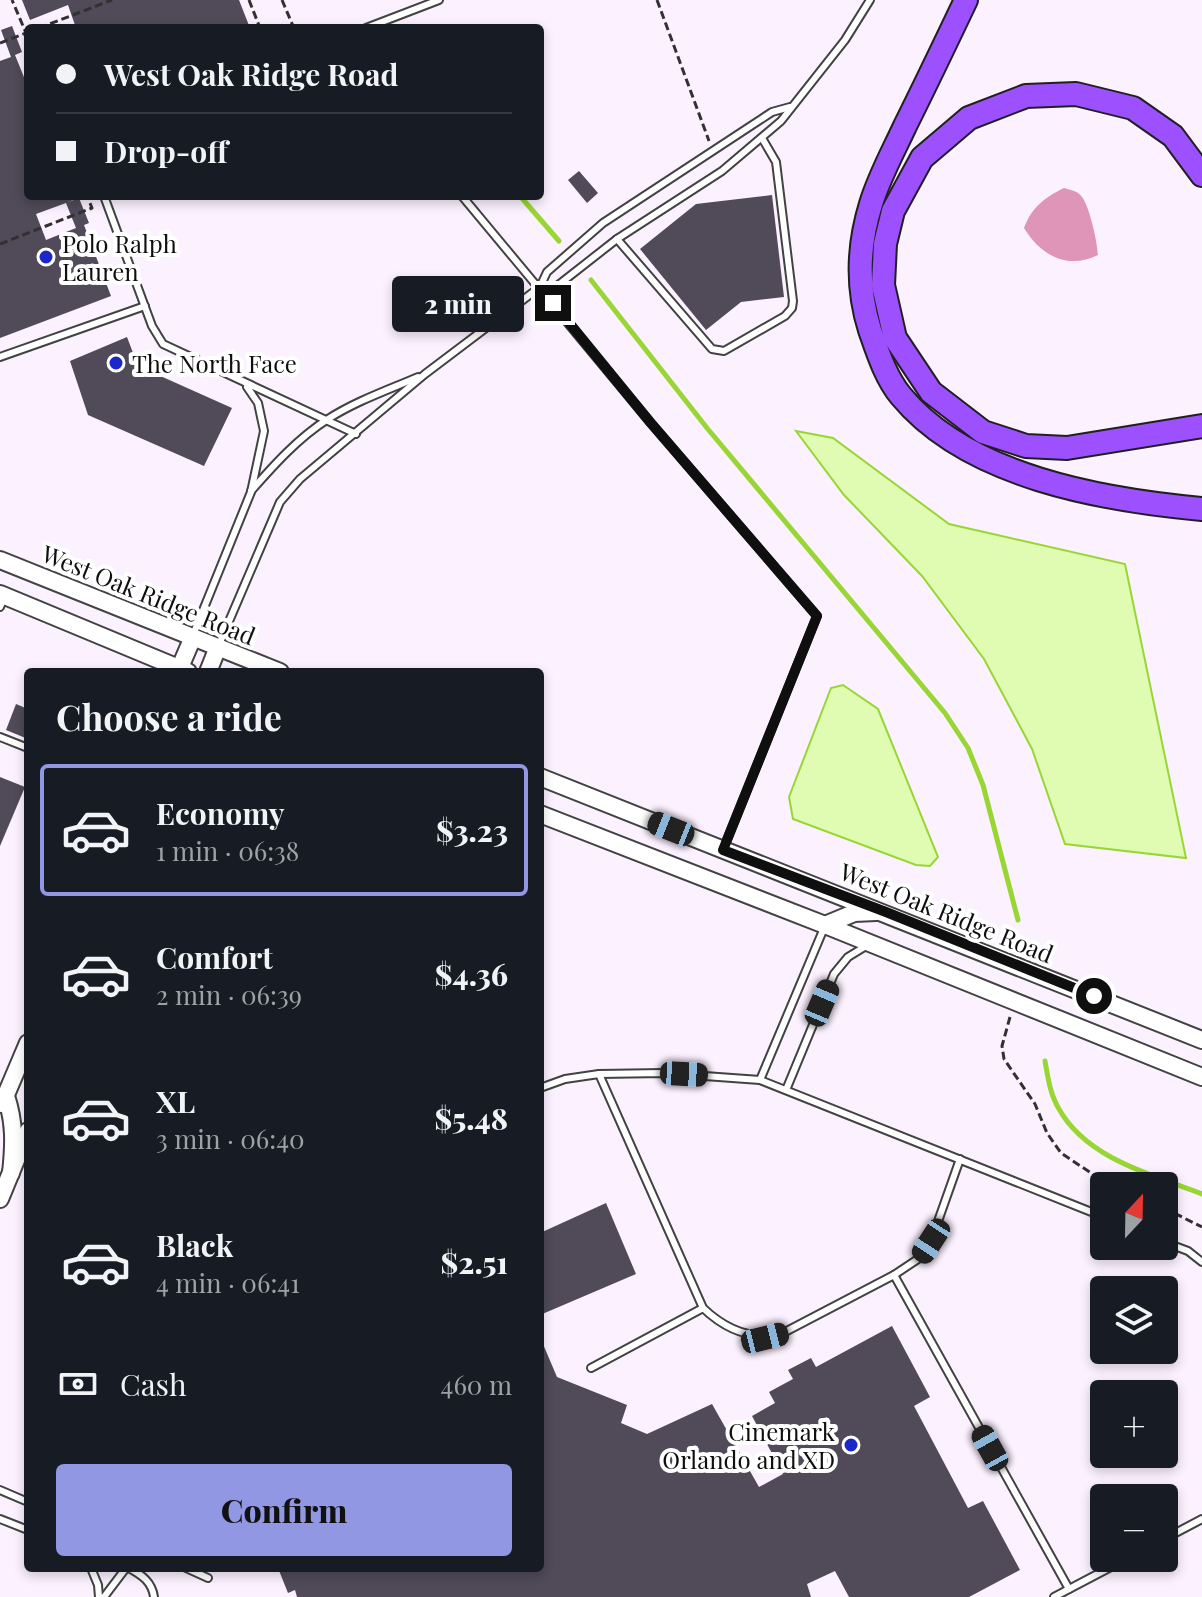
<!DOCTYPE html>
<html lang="en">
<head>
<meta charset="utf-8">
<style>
  body { margin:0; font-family:"Playfair Display",serif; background:#242831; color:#f1f3f6; height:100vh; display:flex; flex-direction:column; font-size:30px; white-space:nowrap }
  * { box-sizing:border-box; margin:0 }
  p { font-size:26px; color:#9ea1a6 }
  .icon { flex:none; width:44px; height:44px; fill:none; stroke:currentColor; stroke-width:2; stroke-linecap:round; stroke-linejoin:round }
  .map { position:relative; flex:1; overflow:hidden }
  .sheet { position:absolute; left:24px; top:668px; width:520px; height:904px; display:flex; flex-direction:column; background:#171b24; border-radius:8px; box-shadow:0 4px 12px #0003 }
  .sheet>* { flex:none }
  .banner { position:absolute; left:24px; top:24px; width:520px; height:176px; border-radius:8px; box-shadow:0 4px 12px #0003; display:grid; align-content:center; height:176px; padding:0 32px; background:#171b24 }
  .needle { width:52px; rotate:22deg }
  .buttons { position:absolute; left:1090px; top:1172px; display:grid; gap:16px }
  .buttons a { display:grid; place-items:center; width:88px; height:88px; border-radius:8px; background:#171b24; box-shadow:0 4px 12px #0003; font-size:40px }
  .end { position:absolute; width:36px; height:36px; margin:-18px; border:10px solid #0f0f0f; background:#fff; box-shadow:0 0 0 4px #fff }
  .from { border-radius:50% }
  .bubble { position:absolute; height:56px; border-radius:8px; background:#171b24; box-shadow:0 4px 12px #0003; font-size:26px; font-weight:800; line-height:56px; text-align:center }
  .car { position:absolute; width:24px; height:48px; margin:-24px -12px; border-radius:10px; box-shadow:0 0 6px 2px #0007; background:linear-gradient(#222 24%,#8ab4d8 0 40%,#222 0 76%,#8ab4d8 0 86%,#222 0) }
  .banner b { display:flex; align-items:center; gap:28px; height:76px; font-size:30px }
  .banner b+b { border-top:2px solid #363941 }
  .banner i { width:20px; height:20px; background:#f1f3f6 }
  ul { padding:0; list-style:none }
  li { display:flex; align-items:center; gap:24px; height:132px; margin:0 16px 12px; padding:0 16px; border:4px solid transparent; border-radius:8px }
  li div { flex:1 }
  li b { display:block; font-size:30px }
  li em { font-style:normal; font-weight:800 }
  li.on { border-color:#9197e2 }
  li>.icon { width:72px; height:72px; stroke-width:1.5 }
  h2 { padding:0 32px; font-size:36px; line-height:96px }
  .pay { display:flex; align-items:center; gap:20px; height:88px; padding:0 32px; font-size:30px }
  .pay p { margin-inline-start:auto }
  .action { display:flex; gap:16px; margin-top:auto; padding:16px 32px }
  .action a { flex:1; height:92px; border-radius:8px; background:#9197e2; color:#111; font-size:32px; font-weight:800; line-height:92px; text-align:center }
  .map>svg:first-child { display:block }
  .forest { fill:#df95b7 }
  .water { fill:#e0fbb2; stroke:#98d733; stroke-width:2 }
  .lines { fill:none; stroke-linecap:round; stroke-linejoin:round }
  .stream { stroke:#98d733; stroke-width:5 }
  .building { fill:#504a59; fill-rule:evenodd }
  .service-casing { stroke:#424242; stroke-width:10 }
  .tertiary-casing { stroke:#424242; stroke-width:20 }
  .motorway-casing { stroke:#202020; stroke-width:26 }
  .path { stroke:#313131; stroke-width:3; stroke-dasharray:8 4; stroke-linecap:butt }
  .service { stroke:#fff; stroke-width:6 }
  .tertiary { stroke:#fff; stroke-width:16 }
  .motorway { stroke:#9d50fe; stroke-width:22 }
  .route { stroke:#0f0f0f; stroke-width:10 }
  .poi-dot { fill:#1c27ca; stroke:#fff; stroke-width:3 }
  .labels { text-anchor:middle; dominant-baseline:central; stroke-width:8; stroke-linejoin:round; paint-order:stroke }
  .poi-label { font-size:24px; fill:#0f0f0f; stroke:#fff; text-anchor:start }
  .street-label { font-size:24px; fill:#0f0f0f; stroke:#fff }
</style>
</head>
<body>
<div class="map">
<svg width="1202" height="1597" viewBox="0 0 1202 1597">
  <rect width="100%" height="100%" fill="#fcf1ff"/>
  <path class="forest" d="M1064 188C1071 190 1078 191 1082 197 1090 208 1097 241 1098 255 1068 270 1041 256 1024 228 1032 207 1044 198 1064 188Z"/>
  <g class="water">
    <path d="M796 431 833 438 949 524 1125 564 1186 858 1065 844 1032 749 984 659 922 576 844 495Z"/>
    <path d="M843 685 878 709 938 857 930 866 916 865 793 819 789 797 831 688Z"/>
  </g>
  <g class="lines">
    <g class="stream">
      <path d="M520 196 559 241"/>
      <path d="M591 280 707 428 945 713 968 748 983 785 1018 920"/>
      <path d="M1045 1061C1048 1078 1050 1094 1059 1109 1087 1159 1153 1175 1202 1194"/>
    </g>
  </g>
  <g class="building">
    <path d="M22 0H239L250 28H76L68 5 30 20Z"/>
    <path d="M12 26 22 52 15 55 28 87V196H82L66 203 79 198 89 223 84 225 111 296 0 338V61L11 57 1 30ZM66 203 76 228 46 240 36 214Z"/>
    <path d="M579 171 598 193 587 203 568 180Z"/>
    <path d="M772 195 784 297 741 302 706 330 640 249 696 204Z"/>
    <path d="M127 337 138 366 232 408 204 466 88 415 70 361Z"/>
    <path d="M16 704 28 709V739L6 730Z"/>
    <path d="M0 777 25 787 0 846Z"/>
    <path d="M606 1203 636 1274 540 1315V1233Z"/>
    <path d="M892 1326 930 1397 914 1406 968 1508 983 1501 1020 1570 969 1597H849L835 1571 807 1584 811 1597H297L295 1590 288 1593 278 1568H540V1337L557 1377 627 1405 621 1423 647 1434 712 1404 759 1487 783 1474 752 1416 775 1403 769 1392 793 1379 788 1370 811 1358 816 1367Z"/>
  </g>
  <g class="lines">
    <defs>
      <g id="service">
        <path d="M366 28 439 0"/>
        <path d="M104 196 152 326 163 344 356 434"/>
        <path d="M462 196 650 422 817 616 724 847"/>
        <path d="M617 239 712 349 724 351 785 316 792 308 793 301 776 162 762 138"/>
        <path d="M540 287 557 286 617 239 722 171 781 121 845 40 870 0"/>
        <path d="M0 357 145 306"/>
        <path d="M251 491C274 465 298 438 328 419 356 401 388 390 418 377"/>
        <path d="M0 607 5 596"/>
        <path d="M193 635 251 492 264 431 258 403 247 387"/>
        <path d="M218 647 280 502 300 479 425 374 540 287 547 272 603 223 772 112 790 107"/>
        <path d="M0 737 28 748"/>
        <path d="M599 1074 703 1308C725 1329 752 1341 783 1333L894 1275 1069 1589"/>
        <path d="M760 1080 824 928"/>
        <path d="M540 1088 565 1079 599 1074 663 1073 760 1080 1104 1217"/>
        <path d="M786 1090 834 974 848 957 866 946"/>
        <path d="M1164 1242 1188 1251 1202 1262"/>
        <path d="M894 1275 921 1257 931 1241 960 1159"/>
        <path d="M591 1368 703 1308"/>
        <path d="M0 1490 28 1502"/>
        <path d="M0 1519 28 1530"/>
        <path d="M1164 1539 1202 1519"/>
        <path d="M91 1568 98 1585 99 1597"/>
        <path d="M129 1568C142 1575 152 1582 154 1597"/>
        <path d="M186 1568 208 1578"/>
        <path d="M104 1597 126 1568"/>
        <path d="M1054 1597 1128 1558"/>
      </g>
      <g id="tertiary">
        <path d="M0 560 280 672"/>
        <path d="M0 594 188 672"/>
        <path d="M178 672 193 637"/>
        <path d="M208 672 218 647"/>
        <path d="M540 777 1202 1040"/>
        <path d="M540 814 825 925 1202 1077"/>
        <path d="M825 925 854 913 876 912"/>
        <path d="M6 1096C15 1123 14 1145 11 1173"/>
        <path d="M2 1104 28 1043"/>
        <path d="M0 1199 28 1131"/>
      </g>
      <g id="motorway">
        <path d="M966 0C946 42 926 84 905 126 893 152 879 177 871 204 858 246 857 289 870 330 878 353 886 378 901 396 968 477 1103 500 1202 509"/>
        <path d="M1202 175 1173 136 1133 108 1076 94 1026 96 969 118 922 158 893 211 885 244 883 285 895 338 931 392 983 432 1026 446 1067 448 1202 426"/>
      </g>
    </defs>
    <use href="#service" class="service-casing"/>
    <use href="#tertiary" class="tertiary-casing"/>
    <use href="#motorway" class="motorway-casing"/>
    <g class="path">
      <path d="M249 0 260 28"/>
      <path d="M282 0 293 26"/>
      <path d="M657 0 709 141"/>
      <path d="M39 28 112 0"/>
      <path d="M28 32 26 33 28 39"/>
      <path d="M0 43 26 33 12 0"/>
      <path d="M0 244 92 208 87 196"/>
      <path d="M1010 1017 1002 1046 1004 1059 1035 1104 1047 1133 1061 1153 1094 1175 1118 1186"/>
      <path d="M1164 1208 1202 1227"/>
    </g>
    <use href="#service" class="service"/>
    <use href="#tertiary" class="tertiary"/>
    <use href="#motorway" class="motorway"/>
  </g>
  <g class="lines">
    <path class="route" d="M553 303 650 422 817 616 723 850 886 912 1094 996"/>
  </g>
  <g class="poi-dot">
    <circle cx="46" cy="257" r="8"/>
    <circle cx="116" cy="363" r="8"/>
    <circle cx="851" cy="1445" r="8"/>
  </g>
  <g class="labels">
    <g class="poi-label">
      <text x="62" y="243">Polo Ralph<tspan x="62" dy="28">Lauren</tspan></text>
      <text x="132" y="363">The North Face</text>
      <text x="835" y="1431" text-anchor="end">Cinemark<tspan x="835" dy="28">Orlando and XD</tspan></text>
    </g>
    <g class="street-label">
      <text transform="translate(149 594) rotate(22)">West Oak Ridge Road</text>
      <text transform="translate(947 912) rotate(22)">West Oak Ridge Road</text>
    </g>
  </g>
</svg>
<div class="buttons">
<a><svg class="needle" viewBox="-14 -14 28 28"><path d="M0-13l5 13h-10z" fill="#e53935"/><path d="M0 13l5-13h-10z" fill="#9ea1a6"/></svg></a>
<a><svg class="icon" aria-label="layers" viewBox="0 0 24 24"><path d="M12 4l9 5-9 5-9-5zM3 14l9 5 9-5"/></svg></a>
<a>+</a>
<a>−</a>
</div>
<i class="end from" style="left:1094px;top:996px"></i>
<i class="end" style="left:553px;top:303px"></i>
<div class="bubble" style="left:392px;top:276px;width:132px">2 min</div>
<i class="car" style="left:671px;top:829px;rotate:292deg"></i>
<i class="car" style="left:822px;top:1003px;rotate:23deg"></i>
<i class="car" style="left:684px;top:1074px;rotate:93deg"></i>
<i class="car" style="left:931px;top:1241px;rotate:213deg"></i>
<i class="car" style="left:765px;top:1338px;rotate:76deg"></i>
<i class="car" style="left:990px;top:1448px;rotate:331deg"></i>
<div class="banner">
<b><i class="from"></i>West Oak Ridge Road</b>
<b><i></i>Drop-off</b>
</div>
<section class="sheet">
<h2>Choose a ride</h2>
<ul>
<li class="on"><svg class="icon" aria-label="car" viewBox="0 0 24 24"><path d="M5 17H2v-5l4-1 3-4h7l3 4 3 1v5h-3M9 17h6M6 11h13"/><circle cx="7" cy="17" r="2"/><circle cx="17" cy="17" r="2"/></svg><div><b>Economy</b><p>1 min · 06:38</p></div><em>$3.23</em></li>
<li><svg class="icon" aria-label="car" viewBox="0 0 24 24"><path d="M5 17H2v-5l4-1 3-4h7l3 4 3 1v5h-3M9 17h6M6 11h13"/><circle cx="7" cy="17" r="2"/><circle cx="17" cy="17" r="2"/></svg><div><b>Comfort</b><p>2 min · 06:39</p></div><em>$4.36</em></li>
<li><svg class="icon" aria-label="car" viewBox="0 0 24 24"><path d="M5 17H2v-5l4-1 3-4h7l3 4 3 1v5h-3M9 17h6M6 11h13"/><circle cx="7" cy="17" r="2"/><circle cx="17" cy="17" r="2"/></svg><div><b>XL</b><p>3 min · 06:40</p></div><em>$5.48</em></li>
<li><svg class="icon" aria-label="car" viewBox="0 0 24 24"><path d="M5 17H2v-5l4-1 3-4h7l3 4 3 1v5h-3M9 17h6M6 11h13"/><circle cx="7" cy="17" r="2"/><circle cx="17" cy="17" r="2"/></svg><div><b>Black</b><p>4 min · 06:41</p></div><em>$2.51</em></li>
</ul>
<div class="pay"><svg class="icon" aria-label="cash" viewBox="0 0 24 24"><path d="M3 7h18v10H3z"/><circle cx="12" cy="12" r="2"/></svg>Cash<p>460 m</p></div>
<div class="action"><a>Confirm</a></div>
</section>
</div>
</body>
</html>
